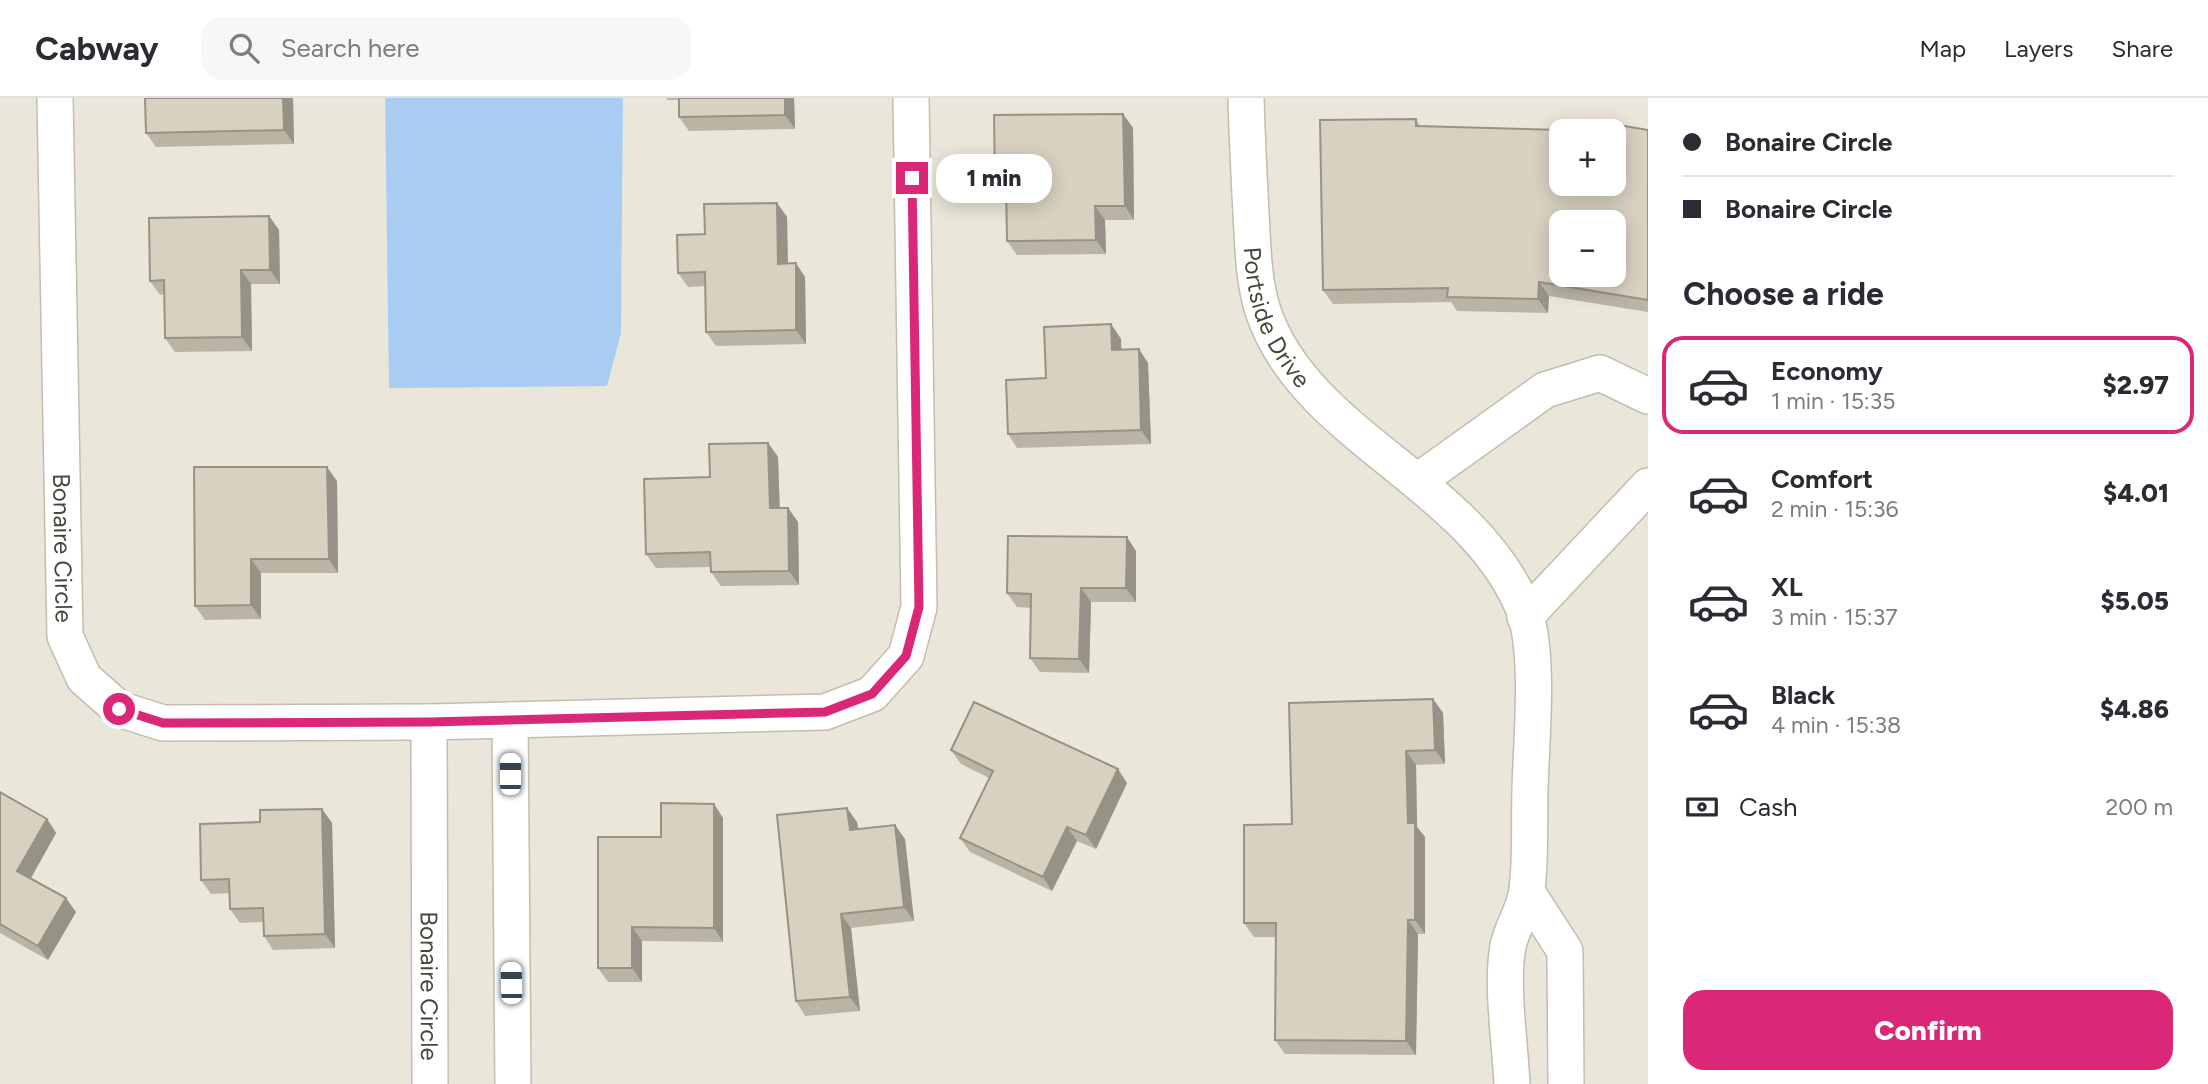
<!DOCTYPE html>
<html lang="en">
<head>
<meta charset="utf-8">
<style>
  body { margin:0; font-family:Figtree,sans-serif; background:#f7f7f7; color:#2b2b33; height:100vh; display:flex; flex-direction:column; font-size:26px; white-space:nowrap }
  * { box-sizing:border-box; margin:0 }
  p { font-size:23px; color:#7c7c81 }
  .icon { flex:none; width:38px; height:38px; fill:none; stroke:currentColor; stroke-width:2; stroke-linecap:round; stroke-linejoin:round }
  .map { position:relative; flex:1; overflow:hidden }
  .sheet { display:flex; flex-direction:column; background:#fff; width:560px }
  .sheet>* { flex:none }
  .banner { display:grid; align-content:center; height:154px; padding:0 35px; background:#fff }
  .controls { position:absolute; left:1549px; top:21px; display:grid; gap:14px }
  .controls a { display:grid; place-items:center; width:77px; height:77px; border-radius:14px; background:#fff; box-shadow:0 4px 18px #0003; font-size:35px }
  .end { position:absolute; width:32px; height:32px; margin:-16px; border:9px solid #db2777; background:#fff; box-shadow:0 0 0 4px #fff }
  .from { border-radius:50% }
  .bubble { position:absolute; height:49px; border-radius:21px; background:#fff; box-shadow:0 4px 18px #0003; font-size:23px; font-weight:800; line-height:49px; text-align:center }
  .car { position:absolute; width:21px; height:42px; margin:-21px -10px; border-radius:9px; box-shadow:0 0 5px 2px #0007; background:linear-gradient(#fff 24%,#345 0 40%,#fff 0 76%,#345 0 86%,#fff 0) }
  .banner b { display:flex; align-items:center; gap:24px; height:66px; font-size:26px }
  .banner b+b { border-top:2px solid #e1e1e2 }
  .banner i { width:18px; height:18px; background:#2b2b33 }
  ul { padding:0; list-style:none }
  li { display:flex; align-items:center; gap:21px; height:98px; margin:0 14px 10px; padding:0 21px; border:4px solid transparent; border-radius:21px }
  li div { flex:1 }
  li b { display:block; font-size:26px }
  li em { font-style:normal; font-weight:800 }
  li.current { border-color:#db2777 }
  li>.icon { width:63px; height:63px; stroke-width:1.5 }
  h2 { padding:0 35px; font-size:32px; line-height:84px }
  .pay { display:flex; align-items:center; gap:18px; height:77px; padding:0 35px; font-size:26px }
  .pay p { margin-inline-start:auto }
  .button { display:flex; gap:14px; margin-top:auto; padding:14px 35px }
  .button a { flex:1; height:80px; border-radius:21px; background:#db2777; color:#fff; font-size:28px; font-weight:800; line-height:80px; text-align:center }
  header { display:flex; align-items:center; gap:42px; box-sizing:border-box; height:98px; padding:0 35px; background:#fff; border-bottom:2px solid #e1e1e2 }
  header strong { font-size:33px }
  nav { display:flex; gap:38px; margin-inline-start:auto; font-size:24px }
  .search { width:490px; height:63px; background:#f7f7f7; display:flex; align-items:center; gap:18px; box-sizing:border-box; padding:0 24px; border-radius:21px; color:#7c7c81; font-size:26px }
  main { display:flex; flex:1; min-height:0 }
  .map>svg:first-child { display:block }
  .residential { fill:#eae6d9; fill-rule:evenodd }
  .water { fill:#a8ccf2 }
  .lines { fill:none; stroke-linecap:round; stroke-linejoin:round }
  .street-casing { stroke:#c2bdad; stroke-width:38 }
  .street { stroke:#fff; stroke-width:35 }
  .wall { fill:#bab4a5 }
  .shaded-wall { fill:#979286 }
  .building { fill:#d8d1c0; stroke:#979286; stroke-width:2; fill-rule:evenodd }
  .route { stroke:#db2777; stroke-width:9 }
  .labels { text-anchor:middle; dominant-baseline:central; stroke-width:7; stroke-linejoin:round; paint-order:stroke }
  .street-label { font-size:24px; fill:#4a4539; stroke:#fff }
</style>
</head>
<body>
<header>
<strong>Cabway</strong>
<div class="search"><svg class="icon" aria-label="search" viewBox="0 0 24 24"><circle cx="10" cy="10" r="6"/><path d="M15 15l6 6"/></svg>Search here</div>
<nav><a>Map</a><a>Layers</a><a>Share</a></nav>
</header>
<main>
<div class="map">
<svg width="1648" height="986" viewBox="0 0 1648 986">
  <rect width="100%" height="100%" fill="#f6f4eb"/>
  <path class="residential" d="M0 0H385L390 290 621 235 623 0H1648V986H0ZM1561 33H1614V86H1561ZM1561 124H1614V177H1561Z"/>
  <path class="water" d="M385 0H623L621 235 607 288 389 290Z"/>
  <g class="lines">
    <defs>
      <g id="street">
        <path id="s1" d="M55 0 65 538 84 580 119 611 163 625 429 624 825 614 872 596 906 558 919 509 911 0"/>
        <path id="s2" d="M1246 0C1247 38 1249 77 1251 115 1253 148 1253 182 1263 213 1304 337 1468 383 1522 507 1541 549 1531 644 1530 692 1529 725 1531 759 1527 791 1525 813 1509 833 1507 854 1502 893 1510 946 1512 986"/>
        <path d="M1418 383 1545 292 1600 275 1648 298"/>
        <path d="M1525 519 1648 388"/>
        <path d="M510 622 513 986"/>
        <path id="s3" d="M429 624 430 986"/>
        <path d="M1527 794 1565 853 1566 986"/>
      </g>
    </defs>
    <use href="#street" class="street-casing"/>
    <use href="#street" class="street"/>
  </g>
  <g class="wall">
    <path d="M293 0 294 46 156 49 146 35Z"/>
    <path d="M666 0H794L795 31 689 33 679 19V2H668Z"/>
    <path d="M1123 16 1133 30 1134 122H1105L1106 156 1017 157 1007 143 1006 99 995 85Z"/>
    <path d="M1416 21 1421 29 1599 33 1648 32V214L1549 198 1548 215 1457 213 1451 204 1333 206 1323 192Z"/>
    <path d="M777 105 787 119 788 165 805 179 806 246 716 248 706 234 705 188 688 189 678 175 705 136Z"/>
    <path d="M269 118 279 132 280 186H251L252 253 175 254 165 240 164 196 160 197 150 183Z"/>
    <path d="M1111 226 1121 241V252L1148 265 1151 346 1017 350 1008 336 1046 280Z"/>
    <path d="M768 345 778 359 780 410H788L798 424 799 487 721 488 711 474V469L656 470 646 456 710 379Z"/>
    <path d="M337 383 338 475H261V521L205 522 195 508Z"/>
    <path d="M1136 453V504H1091L1089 575 1040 574 1030 560 1031 510 1017 509 1007 495Z"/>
    <path d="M1433 601 1443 615 1445 666 1416 667 1417 729 1425 739V836H1418L1416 957 1285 956 1275 942 1276 839H1254L1244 825Z"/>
    <path d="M951 652 1127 685 1096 751 1077 743 1052 793 970 754 960 740 989 680 961 666Z"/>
    <path d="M0 694 47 721 56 735 31 780 76 814 48 862 0 835Z"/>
    <path d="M714 706 723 720V844L642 843V884H608L598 870 661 739Z"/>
    <path d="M322 711 332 725 335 850 273 852 264 838 263 824 240 825 230 811V795L211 796 201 782 260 724Z"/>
    <path d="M857 724 858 731 905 741 914 823 851 830 860 913 805 918 796 903Z"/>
  </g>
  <g class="shaded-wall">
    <path d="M283 0H293L294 46 284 32Z"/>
    <path d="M785 0H794L795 31 785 17Z"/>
    <path d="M1123 16 1133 30 1134 122 1125 108Z"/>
    <path d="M777 105 787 119 788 180 778 166Z"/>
    <path d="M1095 108 1105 122 1106 156 1096 142Z"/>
    <path d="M269 118 279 132 280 186 270 172Z"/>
    <path d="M796 165 805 179 806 246 796 232Z"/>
    <path d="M241 172 251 186 252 253 242 239Z"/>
    <path d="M1539 184 1549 198 1548 215 1538 201Z"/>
    <path d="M1111 226 1121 241 1122 266 1112 252Z"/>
    <path d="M1139 251 1148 265 1151 346 1141 332Z"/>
    <path d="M768 345 778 359 780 424 770 410Z"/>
    <path d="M327 369 337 383 338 475 329 461Z"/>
    <path d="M788 410 798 424 799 487 789 473Z"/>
    <path d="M1127 439 1136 453V504L1126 490Z"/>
    <path d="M251 461 261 475V521L251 507Z"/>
    <path d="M1081 490 1091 504 1089 575 1079 561Z"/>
    <path d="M1433 601 1443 615 1445 666 1435 652Z"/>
    <path d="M1406 653 1416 667 1417 729 1425 739V836L1415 822 1408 725Z"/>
    <path d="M1118 671 1127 685 1096 751 1086 737Z"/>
    <path d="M714 706 723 720V844L714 830Z"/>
    <path d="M847 710 857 724 860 746 850 732Z"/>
    <path d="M322 711 332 725 335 850 325 836Z"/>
    <path d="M47 721 56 735 27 787 17 773Z"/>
    <path d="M895 727 905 741 914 823 904 809Z"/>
    <path d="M1067 729 1077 743 1052 793 1043 779Z"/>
    <path d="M66 800 76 814 48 862 38 848Z"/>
    <path d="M841 816 851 830 860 913 850 899Z"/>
    <path d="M1408 822 1418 836 1416 957 1406 943Z"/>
    <path d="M632 829 642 843V884L632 870Z"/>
  </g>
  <g class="building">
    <path d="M145 0H283L284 32 146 35Z"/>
    <path d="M679 0H785V17L679 19Z"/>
    <path d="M1123 16 1125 108H1095L1096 142 1007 143 1006 85H995L994 17Z"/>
    <path d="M1416 21V28L1599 33 1600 24 1648 32V202L1539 184 1538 201 1447 199 1448 190 1323 192 1320 22ZM1561 33H1614V86H1561ZM1561 124H1614V177H1561Z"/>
    <path d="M777 105 778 166 796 165V232L706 234 705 174 678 175 677 137 705 136 704 106Z"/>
    <path d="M269 118 270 172H241L242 239 165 240 164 182 150 183 149 120Z"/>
    <path d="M1111 226 1112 252 1139 251 1141 332 1008 336 1006 282 1046 280 1044 229Z"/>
    <path d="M768 345 770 410H788L789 473 711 474 710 454 646 456 644 381 710 379 709 346Z"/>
    <path d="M194 369H327L329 461H251V507L195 508Z"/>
    <path d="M1008 438 1127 439 1126 490H1081L1079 561 1030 560 1031 496 1007 495Z"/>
    <path d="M1433 601 1435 652 1406 653 1408 725H1415V822H1408L1406 943 1275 942 1276 825H1244V727L1292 726 1289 605Z"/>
    <path d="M974 604 1118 671 1086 737 1067 729 1043 779 960 740 993 673 951 652Z"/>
    <path d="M0 694 47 721 17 773 66 800 38 848 0 826Z"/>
    <path d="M661 705 714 706V830L632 829V870H598V739H661Z"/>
    <path d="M847 710 850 732 895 727 904 809 841 816 850 899 796 903 777 717Z"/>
    <path d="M322 711 325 836 264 838 263 810 230 811 229 781 201 782 200 726 260 724V712Z"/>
  </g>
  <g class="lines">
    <path class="route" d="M119 611 163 625 429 624 825 614 872 596 906 558 919 509 912 80"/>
  </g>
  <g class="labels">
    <g class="street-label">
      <text stroke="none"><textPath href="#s2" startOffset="224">Portside Drive</textPath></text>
      <text stroke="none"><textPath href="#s1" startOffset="450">Bonaire Circle</textPath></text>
      <text stroke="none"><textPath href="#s3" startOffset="264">Bonaire Circle</textPath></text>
    </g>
  </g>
</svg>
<div class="controls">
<a>+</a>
<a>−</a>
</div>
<i class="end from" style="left:119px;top:611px"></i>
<i class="end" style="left:912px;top:80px"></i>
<div class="bubble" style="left:936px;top:56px;width:116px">1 min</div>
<i class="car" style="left:510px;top:676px;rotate:0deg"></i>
<i class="car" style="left:511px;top:885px;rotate:359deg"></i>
</div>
<section class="sheet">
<div class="banner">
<b><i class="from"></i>Bonaire Circle</b>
<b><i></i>Bonaire Circle</b>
</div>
<h2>Choose a ride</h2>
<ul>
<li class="current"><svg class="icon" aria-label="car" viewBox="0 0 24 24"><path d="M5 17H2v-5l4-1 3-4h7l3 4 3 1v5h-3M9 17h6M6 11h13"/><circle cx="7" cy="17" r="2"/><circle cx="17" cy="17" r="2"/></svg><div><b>Economy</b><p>1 min · 15:35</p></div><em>$2.97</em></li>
<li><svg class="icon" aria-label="car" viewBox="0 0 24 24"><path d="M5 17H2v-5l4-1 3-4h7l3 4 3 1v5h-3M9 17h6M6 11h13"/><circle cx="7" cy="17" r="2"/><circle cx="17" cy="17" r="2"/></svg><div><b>Comfort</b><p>2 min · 15:36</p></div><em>$4.01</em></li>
<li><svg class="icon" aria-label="car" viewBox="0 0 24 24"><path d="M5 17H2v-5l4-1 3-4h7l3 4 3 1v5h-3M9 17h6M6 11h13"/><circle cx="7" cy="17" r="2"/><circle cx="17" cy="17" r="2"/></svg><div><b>XL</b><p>3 min · 15:37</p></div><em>$5.05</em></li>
<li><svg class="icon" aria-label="car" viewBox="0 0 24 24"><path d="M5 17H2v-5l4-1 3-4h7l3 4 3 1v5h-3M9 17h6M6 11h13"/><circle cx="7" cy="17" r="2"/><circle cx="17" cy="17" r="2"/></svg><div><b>Black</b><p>4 min · 15:38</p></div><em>$4.86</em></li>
</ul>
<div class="pay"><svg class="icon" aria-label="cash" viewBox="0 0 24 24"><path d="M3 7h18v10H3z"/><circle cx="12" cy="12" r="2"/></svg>Cash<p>200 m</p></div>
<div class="button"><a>Confirm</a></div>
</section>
</main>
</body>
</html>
